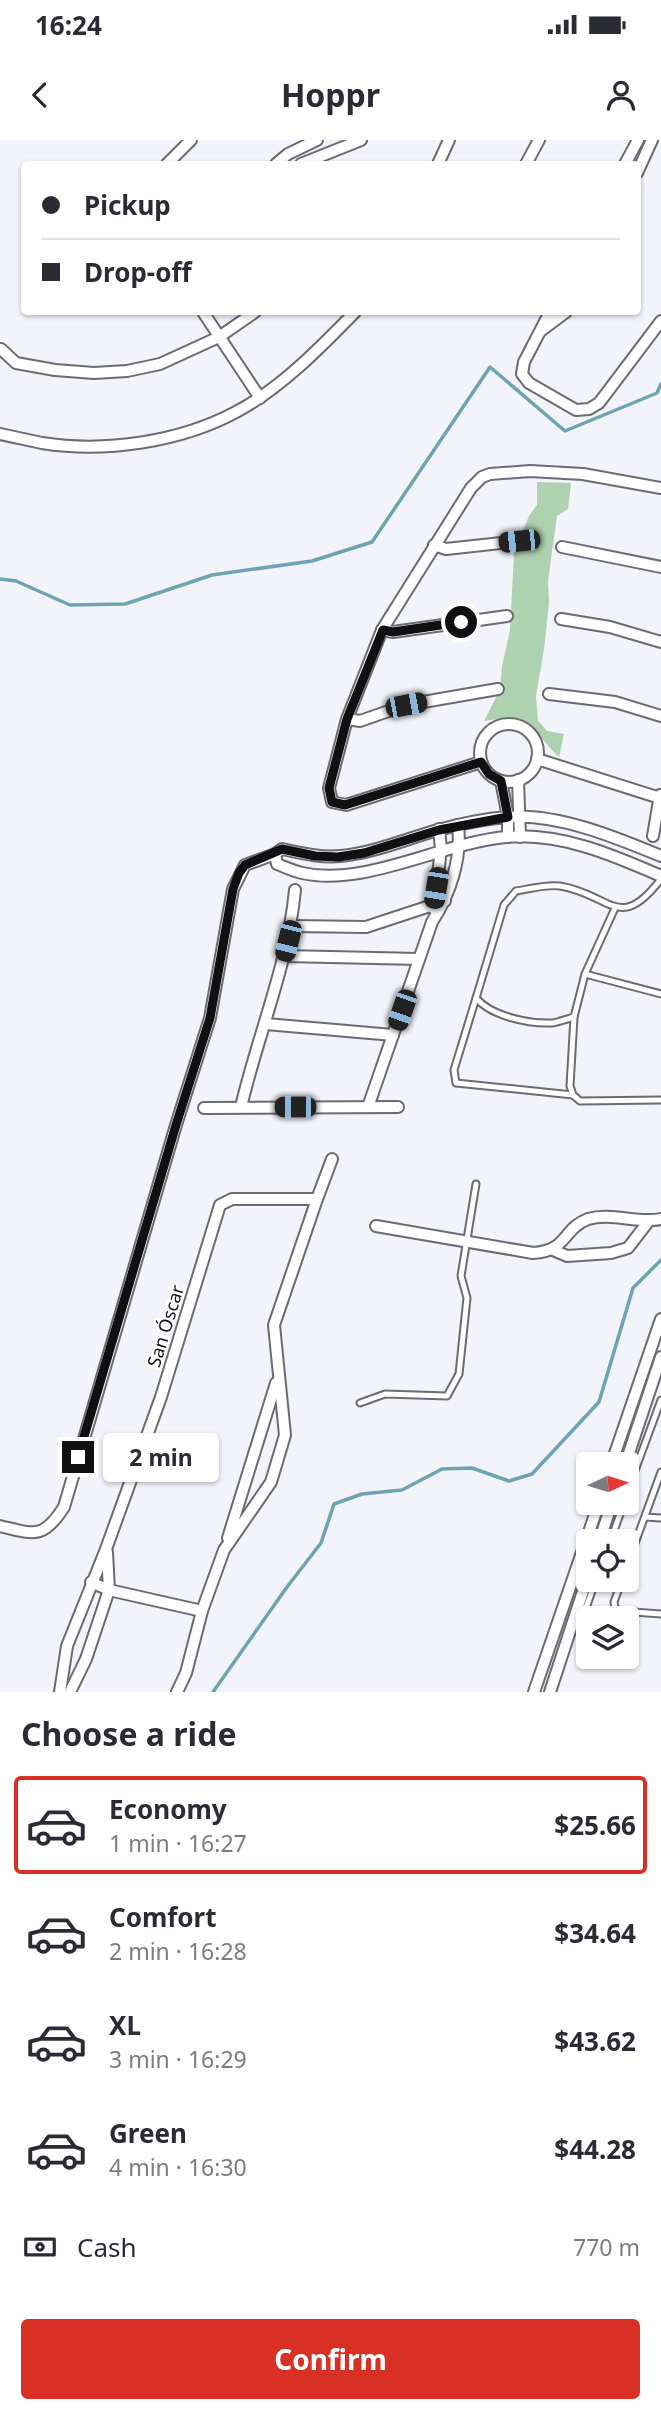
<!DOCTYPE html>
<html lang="en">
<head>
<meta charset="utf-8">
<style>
  body { margin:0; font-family:"Noto Sans",sans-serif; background:#f7f7f7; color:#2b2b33; height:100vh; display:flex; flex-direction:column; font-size:26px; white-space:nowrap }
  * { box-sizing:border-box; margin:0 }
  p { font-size:23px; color:#7c7c81 }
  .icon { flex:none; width:38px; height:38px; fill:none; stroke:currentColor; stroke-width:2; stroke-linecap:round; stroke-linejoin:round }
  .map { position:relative; height:1552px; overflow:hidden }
  .details { display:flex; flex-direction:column; background:#fff; flex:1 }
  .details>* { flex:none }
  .hud { position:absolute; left:21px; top:21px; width:620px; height:154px; border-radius:7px; box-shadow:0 2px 5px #0004; display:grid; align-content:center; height:154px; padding:0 21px; background:#fff }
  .needle { width:46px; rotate:86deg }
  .buttons { position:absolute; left:576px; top:1312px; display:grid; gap:14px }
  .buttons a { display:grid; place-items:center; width:63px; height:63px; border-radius:7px; background:#fff; box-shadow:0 2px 5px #0004; font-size:35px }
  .end { position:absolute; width:32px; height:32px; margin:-16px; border:9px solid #101012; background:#fff; box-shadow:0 0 0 4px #fff }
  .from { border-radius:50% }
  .bubble { position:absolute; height:49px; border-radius:7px; background:#fff; box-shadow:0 2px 5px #0004; font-size:23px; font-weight:700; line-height:49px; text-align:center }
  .car { position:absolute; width:21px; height:42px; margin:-21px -10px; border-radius:9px; box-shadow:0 0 5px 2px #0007; background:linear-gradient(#222 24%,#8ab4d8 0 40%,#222 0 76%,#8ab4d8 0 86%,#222 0) }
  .hud b { display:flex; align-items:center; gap:24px; height:66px; font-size:26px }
  .hud b+b { border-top:2px solid #e1e1e2 }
  .hud i { width:18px; height:18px; background:#2b2b33 }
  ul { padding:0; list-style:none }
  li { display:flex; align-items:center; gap:21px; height:98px; margin:0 14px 10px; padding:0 7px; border:4px solid transparent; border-radius:7px }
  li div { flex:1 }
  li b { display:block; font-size:26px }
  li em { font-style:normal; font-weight:700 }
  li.active { border-color:#d93025 }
  li>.icon { width:63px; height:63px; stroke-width:1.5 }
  h2 { padding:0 21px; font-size:32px; line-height:84px }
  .pay { display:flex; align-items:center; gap:18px; height:77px; padding:0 21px; font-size:26px }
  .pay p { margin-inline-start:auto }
  .button { display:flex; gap:14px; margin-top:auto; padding:14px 21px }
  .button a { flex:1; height:80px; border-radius:7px; background:#d93025; color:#fff; font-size:28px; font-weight:700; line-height:80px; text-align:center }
  .status { display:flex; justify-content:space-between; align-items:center; height:49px; padding:0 35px; background:#fff; direction:ltr }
  .status svg { height:19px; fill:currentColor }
  header { display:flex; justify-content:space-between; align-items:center; height:91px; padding:0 21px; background:#fff; font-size:32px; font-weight:700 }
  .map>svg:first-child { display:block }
  .green { fill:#aed1af }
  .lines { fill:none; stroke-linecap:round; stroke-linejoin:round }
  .stream { stroke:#6da4b1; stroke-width:3.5 }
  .lane-casing { stroke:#6c6b72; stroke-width:9 }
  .street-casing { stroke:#6c6b72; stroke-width:14 }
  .lane { stroke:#fff; stroke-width:5 }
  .street { stroke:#fff; stroke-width:10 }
  .route { stroke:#101012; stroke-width:9 }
  .labels { text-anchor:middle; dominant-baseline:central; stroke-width:5; stroke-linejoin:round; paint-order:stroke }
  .street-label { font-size:18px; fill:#101012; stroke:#fff }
</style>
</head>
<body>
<div class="status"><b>16:24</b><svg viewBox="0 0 49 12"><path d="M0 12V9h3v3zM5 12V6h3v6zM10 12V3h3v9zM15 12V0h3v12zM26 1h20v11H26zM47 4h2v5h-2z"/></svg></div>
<header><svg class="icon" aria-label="back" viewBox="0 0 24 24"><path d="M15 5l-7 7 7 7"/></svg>Hoppr<svg class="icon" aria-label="person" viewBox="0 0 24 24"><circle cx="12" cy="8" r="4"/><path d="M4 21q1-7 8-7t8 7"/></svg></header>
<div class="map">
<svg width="661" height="1552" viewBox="0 0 661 1552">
  <rect width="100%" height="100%" fill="#f3f3fb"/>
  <path class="green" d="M537 342 571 343 568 369 557 376 548 441 549 462 544 509 536 556 538 581 547 591 564 594 559 617C528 587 534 573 484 581L500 550 502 526 510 490 514 412 529 376 537 365Z"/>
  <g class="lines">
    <g class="stream">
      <path d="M0 439 16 441 70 465 125 464 212 435 312 421 372 402 490 227 565 291 657 253 661 244"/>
      <path d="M213 1552 287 1447 321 1403 334 1364 362 1354 402 1350 442 1329 472 1328 509 1341 532 1334 599 1262 633 1148 661 1120"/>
    </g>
    <defs>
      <g id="lane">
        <path d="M615 768 585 834 574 877C567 879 559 882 552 883 528 884 491 876 476 858L504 765 516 751C529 749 547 744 560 746 611 754 619 794 661 739"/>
        <path d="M585 834 661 854"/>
        <path d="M476 858 454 930 456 943 573 955"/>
        <path d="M574 877 570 946 573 955 580 961 661 960"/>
        <path d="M360 1263 385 1254 447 1256 459 1234 467 1158 461 1136 476 1044"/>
        <path d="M626 1355 661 1260"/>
        <path d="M645 1377 661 1378"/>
        <path d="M610 1402 624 1363"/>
        <path d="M626 1428 661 1332"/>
        <path d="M622 1440 614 1462 615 1468 620 1471 661 1474"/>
        <path d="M577 1484 587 1465 596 1440"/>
      </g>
      <g id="street">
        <path d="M167 24 191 0"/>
        <path d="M276 24 288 14 317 0"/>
        <path d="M301 24 361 0"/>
        <path d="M438 24 449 0"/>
        <path d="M526 24 539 0"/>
        <path d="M625 24 638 0"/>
        <path d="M637 33 652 0"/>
        <path d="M203 172 260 258"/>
        <path d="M550 172 524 222 522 234 529 243 576 270 589 269 599 263 661 181"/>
        <path d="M542 190 566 172"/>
        <path d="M1 209 16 223 55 230 94 233 127 231 160 224 219 197 255 172"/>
        <path d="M0 294C14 297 28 300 42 303 105 313 180 302 236 272 280 249 321 207 355 172"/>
        <path d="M434 405 446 409 519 401"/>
        <path d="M562 407 661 427"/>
        <path d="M561 479 610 487 661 502"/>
        <path d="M382 490 393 492 507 476"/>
        <path d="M549 554 615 562 661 576"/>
        <path d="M347 579 360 581 406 565 498 549"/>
        <circle cx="509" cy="613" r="29"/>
        <path d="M537 619 660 658"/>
        <path d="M481 622 346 665 332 662 329 648 347 579 382 490 471 348 482 337 490 334 530 331 583 334 661 348"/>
        <path d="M518 640 520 697"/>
        <path d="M501 641 508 677V697"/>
        <path d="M653 696 660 655"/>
        <path d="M661 716C615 697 557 673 507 677 484 679 460 684 438 690 406 699 374 713 340 716 321 718 301 713 282 709L275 714 277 724C285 727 293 731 302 733 366 747 441 703 506 697 560 692 613 715 661 736"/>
        <path d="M434 769 441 709 439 689"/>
        <path d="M292 786 366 787 445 761"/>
        <path d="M285 816 419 819"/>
        <path d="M266 884 393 895"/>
        <path d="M241 967C258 894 288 825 295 750"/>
        <path d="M368 967 432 782C450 754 462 719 458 685"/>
        <path d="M204 968 398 967"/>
        <path d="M317 1059 332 1019"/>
        <path d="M376 1086 533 1113C568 1111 562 1089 588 1079 612 1072 637 1084 661 1079"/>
        <path d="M553 1110 567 1116 611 1113 628 1108 648 1082"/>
        <path d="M611 1325 661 1179"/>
        <path d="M625 1325 661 1217"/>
        <path d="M0 1386C34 1394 43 1400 64 1367L176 985 210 878 233 749 245 725 275 714"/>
        <path d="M228 1398 276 1243"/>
        <path d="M599 1402 612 1363"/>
        <path d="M91 1442 109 1450 202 1471"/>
        <path d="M60 1552 67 1506 106 1409 161 1257 220 1065 232 1059H317L274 1185 285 1295 271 1342 224 1410 202 1471 186 1533 177 1552"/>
        <path d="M70 1552 86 1519 109 1450 107 1412"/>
        <path d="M534 1552 599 1363"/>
        <path d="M550 1552 588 1436"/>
      </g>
    </defs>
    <use href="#lane" class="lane-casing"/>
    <use href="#street" class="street-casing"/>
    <use href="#lane" class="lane"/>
    <use href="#street" class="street"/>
  </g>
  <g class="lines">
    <path class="route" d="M78 1317 176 985 210 878 233 749 239 733 245 725 282 709 315 716 338 717 364 713 439 690 508 677 501 641 489 634 481 622 345 665 332 662 329 648 347 579 383 490 393 492 461 482"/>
  </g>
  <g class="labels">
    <g class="street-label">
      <text transform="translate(165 1186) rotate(-73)">San Óscar</text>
    </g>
  </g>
</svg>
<div class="buttons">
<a><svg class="needle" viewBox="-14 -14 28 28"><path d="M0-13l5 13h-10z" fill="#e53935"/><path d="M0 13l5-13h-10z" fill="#7c7c81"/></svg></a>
<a><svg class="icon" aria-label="locate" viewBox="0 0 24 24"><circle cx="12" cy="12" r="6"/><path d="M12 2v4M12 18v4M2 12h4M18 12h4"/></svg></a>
<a><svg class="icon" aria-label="layers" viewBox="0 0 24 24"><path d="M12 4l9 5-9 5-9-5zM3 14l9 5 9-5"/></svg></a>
</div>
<i class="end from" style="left:461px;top:482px"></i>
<i class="end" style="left:78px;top:1317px"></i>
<div class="bubble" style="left:103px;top:1293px;width:116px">2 min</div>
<i class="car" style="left:519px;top:401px;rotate:264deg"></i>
<i class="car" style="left:406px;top:565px;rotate:79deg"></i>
<i class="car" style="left:436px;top:748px;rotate:189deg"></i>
<i class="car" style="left:288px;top:801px;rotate:194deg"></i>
<i class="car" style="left:402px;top:870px;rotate:199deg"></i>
<i class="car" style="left:295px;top:967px;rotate:270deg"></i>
<div class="hud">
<b><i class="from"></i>Pickup</b>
<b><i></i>Drop-off</b>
</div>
</div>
<section class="details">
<h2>Choose a ride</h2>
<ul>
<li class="active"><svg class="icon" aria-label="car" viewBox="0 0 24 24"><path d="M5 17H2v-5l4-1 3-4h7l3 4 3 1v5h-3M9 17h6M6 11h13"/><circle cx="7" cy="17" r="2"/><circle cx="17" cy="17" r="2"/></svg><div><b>Economy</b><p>1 min · 16:27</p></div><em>$25.66</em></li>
<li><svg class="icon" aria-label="car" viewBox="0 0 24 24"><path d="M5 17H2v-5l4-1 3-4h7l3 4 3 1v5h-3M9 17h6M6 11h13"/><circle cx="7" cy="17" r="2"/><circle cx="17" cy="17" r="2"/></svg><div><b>Comfort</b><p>2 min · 16:28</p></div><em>$34.64</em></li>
<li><svg class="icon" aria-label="car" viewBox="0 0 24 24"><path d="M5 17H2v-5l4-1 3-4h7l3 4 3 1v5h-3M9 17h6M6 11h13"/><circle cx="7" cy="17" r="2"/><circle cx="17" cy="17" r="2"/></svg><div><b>XL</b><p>3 min · 16:29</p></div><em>$43.62</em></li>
<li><svg class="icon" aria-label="car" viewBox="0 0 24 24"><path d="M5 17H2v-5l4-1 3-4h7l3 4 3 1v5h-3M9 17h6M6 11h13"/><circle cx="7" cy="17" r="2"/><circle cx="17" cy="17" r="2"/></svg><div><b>Green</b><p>4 min · 16:30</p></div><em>$44.28</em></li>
</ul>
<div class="pay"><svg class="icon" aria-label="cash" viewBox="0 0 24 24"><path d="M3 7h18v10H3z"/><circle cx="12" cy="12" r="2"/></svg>Cash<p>770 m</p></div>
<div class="button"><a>Confirm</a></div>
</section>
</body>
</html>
